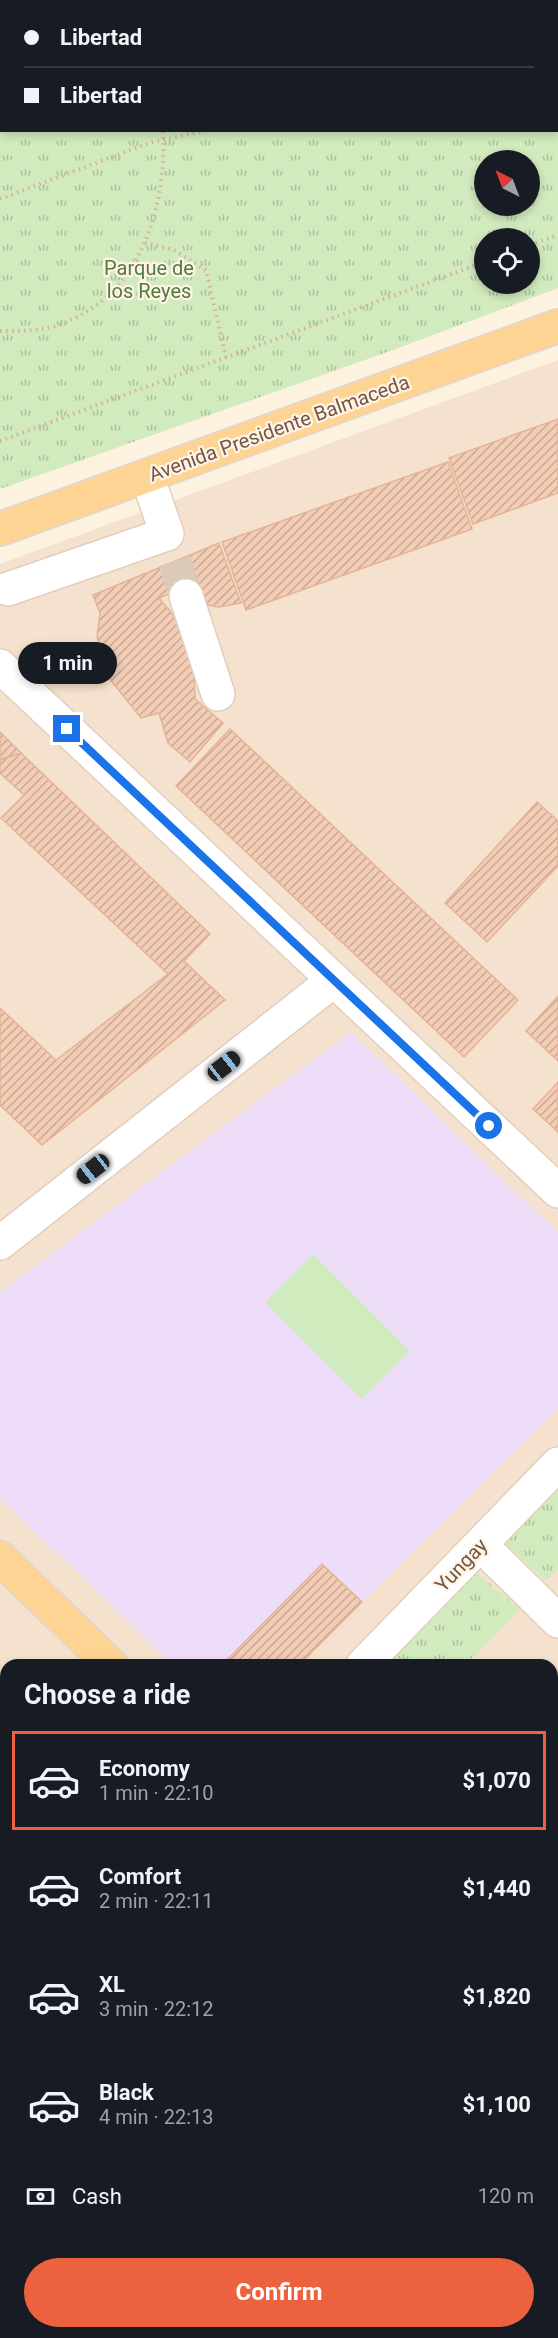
<!DOCTYPE html>
<html lang="en">
<head>
<meta charset="utf-8">
<style>
  body { margin:0; font-family:Roboto,sans-serif; background:#20242c; color:#f1f3f6; height:100vh; display:flex; flex-direction:column; font-size:22px; white-space:nowrap }
  * { box-sizing:border-box; margin:0 }
  p { font-size:20px; color:#9ea1a6 }
  .icon { flex:none; width:33px; height:33px; fill:none; stroke:currentColor; stroke-width:2; stroke-linecap:round; stroke-linejoin:round }
  .map { position:relative; flex:1; overflow:hidden }
  .details { position:absolute; left:0px; top:1659px; width:558px; height:680px; display:flex; flex-direction:column; background:#171b24; border-radius:18px 18px 0 0; box-shadow:0 3px 9px #0003 }
  .details>* { flex:none }
  .banner { position:absolute; left:0px; top:0px; width:558px; height:132px; box-shadow:0 3px 9px #0003; display:grid; align-content:center; height:132px; padding:0 24px; background:#171b24 }
  .needle { width:39px; rotate:318deg }
  .controls { position:absolute; left:474px; top:150px; display:grid; gap:12px }
  .controls a { display:grid; place-items:center; width:66px; height:66px; border-radius:50%; background:#171b24; box-shadow:0 3px 9px #0003; font-size:30px }
  .end { position:absolute; width:27px; height:27px; margin:-14px; border:8px solid #1a73e8; background:#fff; box-shadow:0 0 0 3px #fff }
  .from { border-radius:50% }
  .bubble { position:absolute; height:42px; border-radius:21px; background:#171b24; box-shadow:0 3px 9px #0003; font-size:20px; font-weight:700; line-height:42px; text-align:center }
  .car { position:absolute; width:18px; height:36px; margin:-18px -9px; border-radius:8px; box-shadow:0 0 4px 2px #0007; background:linear-gradient(#222 24%,#8ab4d8 0 40%,#222 0 76%,#8ab4d8 0 86%,#222 0) }
  .banner b { display:flex; align-items:center; gap:21px; height:57px; font-size:22px }
  .banner b+b { border-top:2px solid #363941 }
  .banner i { width:15px; height:15px; background:#f1f3f6 }
  ul { padding:0; list-style:none }
  li { display:flex; align-items:center; gap:18px; height:99px; margin:0 12px 9px; padding:0 12px; border:3px solid transparent; border-radius:0px }
  li div { flex:1 }
  li b { display:block; font-size:22px }
  li em { font-style:normal; font-weight:700 }
  li.current { border-color:#ec623f }
  li>.icon { width:54px; height:54px; stroke-width:1.5 }
  h2 { padding:0 24px; font-size:27px; line-height:72px }
  .pay { display:flex; align-items:center; gap:15px; height:66px; padding:0 24px; font-size:22px }
  .pay p { margin-inline-start:auto }
  .primary-button { display:flex; gap:12px; margin-top:auto; padding:12px 24px }
  .primary-button a { flex:1; height:69px; border-radius:36px; background:#ec623f; color:#fff; font-size:24px; font-weight:700; line-height:69px; text-align:center }
  .map>svg:first-child { display:block }
  .residential { fill:#f5e2ce; fill-rule:evenodd }
  .education { fill:#eeddf9 }
  .park { fill:url(#park-tufts); fill-rule:evenodd }
  .pitch { fill:#d1eabe }
  .building { fill:url(#building-hatch); stroke:#e6b396; stroke-width:1.5 }
  .lines { fill:none; stroke-linecap:round; stroke-linejoin:round }
  .minor-tunnel { stroke:#dbcab9; stroke-width:33; stroke-dasharray:33 16; stroke-linecap:butt }
  .minor-casing { stroke:#e3cebe; stroke-width:36 }
  .major-casing { stroke:#ded6d3; stroke-width:36 }
  .path { stroke:#d8b09a; stroke-width:4; stroke-dasharray:1.5 4.5; stroke-linecap:butt }
  .minor { stroke:#fff; stroke-width:33 }
  .major { stroke:#fed495; stroke-width:33 }
  .route { stroke:#1a73e8; stroke-width:8 }
  .labels { text-anchor:middle; dominant-baseline:central; stroke-width:4.5; stroke-linejoin:round; paint-order:stroke }
  .park-label { font-size:20px; fill:#527a3e; stroke:#fff5e6 }
  .street-label { font-size:20px; fill:#745546; stroke:#fff5e6 }
</style>
</head>
<body>
<div class="map">
<svg width="558" height="2338" viewBox="0 0 558 2338">
  <defs>
    <pattern id="park-tufts" width="24" height="20" patternUnits="userSpaceOnUse" patternTransform="scale(1.5)"><rect width="24" height="20" fill="#d1eabe"/><path d="M3 7l-1-3M5 7V3M7 7l1-3M15 17l-1-3M17 17v-4M19 17l1-3" fill="none" stroke="#aec09c"/></pattern>
    <pattern id="building-hatch" width="6" height="6" patternUnits="userSpaceOnUse" patternTransform="scale(1.5)"><rect width="6" height="6" fill="#f3cdb6"/><path d="M-1 1l2-2M0 6l6-6M5 7l2-2" fill="none" stroke="#c9a996"/></pattern>
  </defs>
  <rect width="100%" height="100%" fill="#fdf1df"/>
  <path class="residential" d="M558 360V2338H0V564ZM6 1665H552V2332H6Z"/>
  <path class="education" d="M351 1032 558 1233V1409L362 1602 322 1564 222 1665H173L0 1498V1292Z"/>
  <g class="park">
    <path d="M0 0H558V288L393 350 0 489ZM2 2H556V130H2ZM484 160H530V206H484ZM484 238H530V284H484Z"/>
    <path d="M558 1487V1569L546 1581 506 1544Z"/>
    <path d="M477 1573 520 1609 465 1665H387Z"/>
  </g>
  <path class="pitch" d="M313 1254 410 1351 362 1399 265 1302Z"/>
  <g class="building">
    <path d="M558 419V493L473 524 449 458Z"/>
    <path d="M448 462 472 529 246 610 222 542Z"/>
    <path d="M219 543 241 603 219 607 200 604 179 590 159 598 186 630 193 654 195 699 223 723 190 762 168 743 159 713 141 718 108 677 97 637 100 613 93 595Z"/>
    <path d="M230 729 518 1000 464 1057 176 786Z"/>
    <path d="M0 732 21 753 0 759Z"/>
    <path d="M21 753 210 934 184 961 225 1000 42 1145 0 1105V1008L56 1060 168 974 1 818 24 795 0 773V760Z"/>
    <path d="M537 802 558 821V866L487 942 445 903Z"/>
    <path d="M558 996V1061L526 1031Z"/>
    <path d="M558 1082V1132L533 1109Z"/>
    <path d="M322 1564 362 1602 299 1665H222Z"/>
    <path d="M6 2047V2161L0 2155V2053Z"/>
    <path d="M6 2249V2302L0 2308V2255Z"/>
  </g>
  <g class="lines">
    <path class="minor-tunnel" d="M175 561 186 596"/>
    <defs>
      <g id="minor">
        <path d="M8 589 167 534 147 476"/>
        <path d="M186 596 218 694"/>
        <path d="M0 666 558 1191"/>
        <path d="M0 1243 334 980"/>
        <path d="M481 1545 558 1621"/>
        <path d="M363 1665 558 1464"/>
        <path d="M0 2013 6 2007"/>
      </g>
      <g id="major">
        <path d="M0 529 558 326"/>
        <path d="M0 1558 111 1665"/>
        <path d="M552 2084 558 2090"/>
      </g>
    </defs>
    <use href="#minor" class="minor-casing"/>
    <use href="#major" class="major-casing"/>
    <g class="path">
      <path d="M447 0 449 2"/>
      <path d="M267 2 270 0"/>
      <path d="M556 8 558 6"/>
      <path d="M556 105 558 106"/>
      <path d="M0 199 149 143 208 130"/>
      <path d="M145 243 174 250 206 270 226 357"/>
      <path d="M530 245 558 235"/>
      <path d="M0 331C19 331 37 331 55 326 139 300 167 210 163 130"/>
      <path d="M0 441 484 262"/>
    </g>
    <use href="#minor" class="minor"/>
    <use href="#major" class="major"/>
  </g>
  <g class="lines">
    <path class="route" d="M67 729 489 1126"/>
  </g>
  <g class="labels">
    <g class="park-label">
      <text x="149" y="268">Parque de<tspan x="149" dy="23">los Reyes</tspan></text>
    </g>
    <g class="street-label">
      <text transform="translate(279 428) rotate(-20)">Avenida Presidente Balmaceda</text>
      <text transform="translate(461 1565) rotate(-46)">Yungay</text>
    </g>
  </g>
</svg>
<div class="controls">
<a><svg class="needle" viewBox="-14 -14 28 28"><path d="M0-13l5 13h-10z" fill="#e53935"/><path d="M0 13l5-13h-10z" fill="#9ea1a6"/></svg></a>
<a><svg class="icon" aria-label="locate" viewBox="0 0 24 24"><circle cx="12" cy="12" r="6"/><path d="M12 2v4M12 18v4M2 12h4M18 12h4"/></svg></a>
</div>
<i class="end from" style="left:489px;top:1126px"></i>
<i class="end" style="left:67px;top:729px"></i>
<div class="bubble" style="left:18px;top:642px;width:99px">1 min</div>
<i class="car" style="left:224px;top:1066px;rotate:52deg"></i>
<i class="car" style="left:93px;top:1169px;rotate:232deg"></i>
<div class="banner">
<b><i class="from"></i>Libertad</b>
<b><i></i>Libertad</b>
</div>
<section class="details">
<h2>Choose a ride</h2>
<ul>
<li class="current"><svg class="icon" aria-label="car" viewBox="0 0 24 24"><path d="M5 17H2v-5l4-1 3-4h7l3 4 3 1v5h-3M9 17h6M6 11h13"/><circle cx="7" cy="17" r="2"/><circle cx="17" cy="17" r="2"/></svg><div><b>Economy</b><p>1 min · 22:10</p></div><em>$1,070</em></li>
<li><svg class="icon" aria-label="car" viewBox="0 0 24 24"><path d="M5 17H2v-5l4-1 3-4h7l3 4 3 1v5h-3M9 17h6M6 11h13"/><circle cx="7" cy="17" r="2"/><circle cx="17" cy="17" r="2"/></svg><div><b>Comfort</b><p>2 min · 22:11</p></div><em>$1,440</em></li>
<li><svg class="icon" aria-label="car" viewBox="0 0 24 24"><path d="M5 17H2v-5l4-1 3-4h7l3 4 3 1v5h-3M9 17h6M6 11h13"/><circle cx="7" cy="17" r="2"/><circle cx="17" cy="17" r="2"/></svg><div><b>XL</b><p>3 min · 22:12</p></div><em>$1,820</em></li>
<li><svg class="icon" aria-label="car" viewBox="0 0 24 24"><path d="M5 17H2v-5l4-1 3-4h7l3 4 3 1v5h-3M9 17h6M6 11h13"/><circle cx="7" cy="17" r="2"/><circle cx="17" cy="17" r="2"/></svg><div><b>Black</b><p>4 min · 22:13</p></div><em>$1,100</em></li>
</ul>
<div class="pay"><svg class="icon" aria-label="cash" viewBox="0 0 24 24"><path d="M3 7h18v10H3z"/><circle cx="12" cy="12" r="2"/></svg>Cash<p>120 m</p></div>
<div class="primary-button"><a>Confirm</a></div>
</section>
</div>
</body>
</html>
